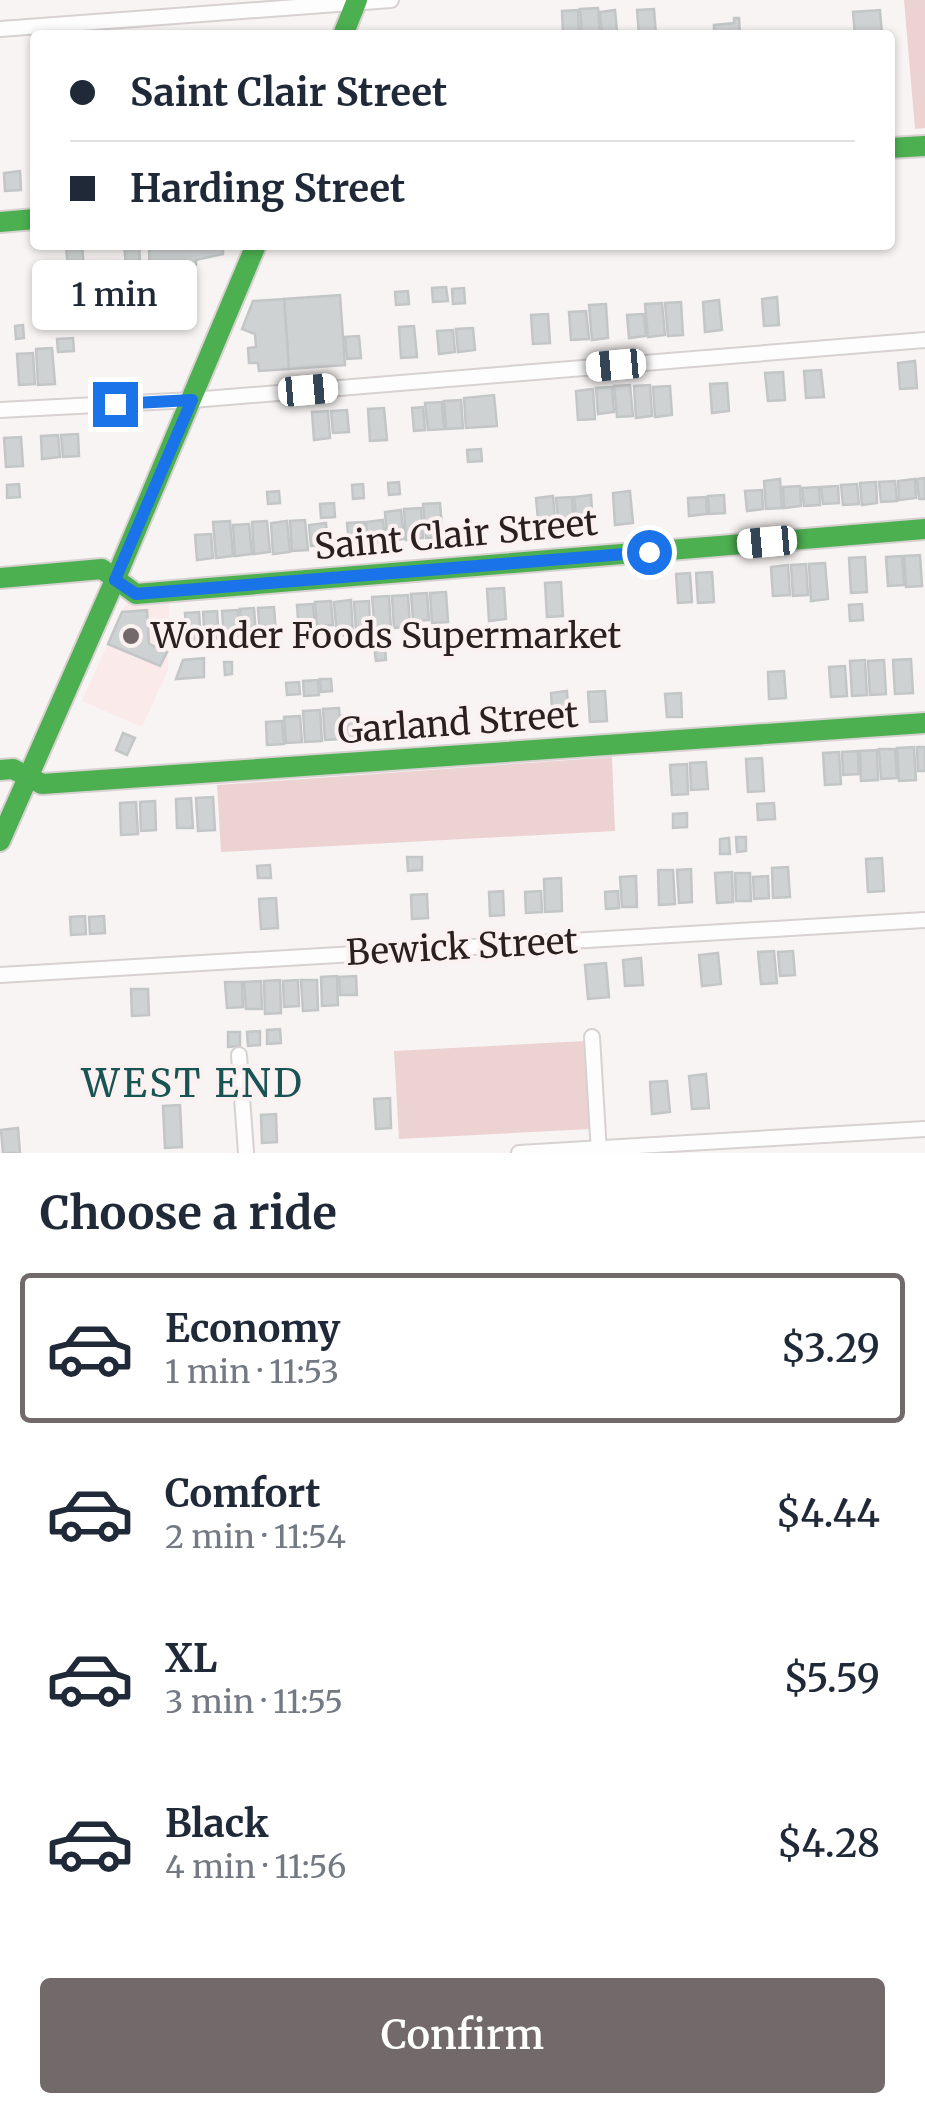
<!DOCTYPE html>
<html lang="en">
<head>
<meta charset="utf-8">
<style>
  body { margin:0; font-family:Merriweather,serif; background:#f6f6f7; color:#1f2937; height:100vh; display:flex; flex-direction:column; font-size:38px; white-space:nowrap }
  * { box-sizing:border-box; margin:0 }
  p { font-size:32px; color:#747a83 }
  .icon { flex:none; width:55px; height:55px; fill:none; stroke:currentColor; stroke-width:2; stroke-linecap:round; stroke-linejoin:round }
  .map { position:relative; height:1153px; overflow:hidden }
  .side { display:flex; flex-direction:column; background:#fff; flex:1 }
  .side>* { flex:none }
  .banner { position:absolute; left:30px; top:30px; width:865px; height:220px; border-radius:10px; box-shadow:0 2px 8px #0004; display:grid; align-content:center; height:220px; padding:0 40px; background:#fff }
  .end { position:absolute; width:45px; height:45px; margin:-22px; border:12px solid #1a73e8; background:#fff; box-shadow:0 0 0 5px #fff }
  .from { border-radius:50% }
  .bubble { position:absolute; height:70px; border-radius:10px; background:#fff; box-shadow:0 2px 8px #0004; font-size:32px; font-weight:600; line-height:70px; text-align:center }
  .car { position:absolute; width:30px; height:60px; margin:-30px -15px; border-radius:12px; box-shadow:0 0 8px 2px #0007; background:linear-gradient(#fff 24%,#345 0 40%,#fff 0 76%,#345 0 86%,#fff 0) }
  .banner b { display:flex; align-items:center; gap:35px; height:95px; font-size:38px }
  .banner b+b { border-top:2px solid #e0e1e3 }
  .banner i { width:25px; height:25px; background:#1f2937 }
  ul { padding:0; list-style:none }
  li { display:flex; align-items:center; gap:30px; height:150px; margin:0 20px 15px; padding:0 20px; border:5px solid transparent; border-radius:10px }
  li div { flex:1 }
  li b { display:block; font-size:38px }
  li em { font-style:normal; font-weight:600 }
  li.on { border-color:#726a6a }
  li>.icon { width:90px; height:90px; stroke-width:1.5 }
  h2 { padding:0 40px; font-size:45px; line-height:120px }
  .cta { display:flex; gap:20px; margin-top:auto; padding:20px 40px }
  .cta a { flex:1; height:115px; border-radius:10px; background:#726a6a; color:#fff; font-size:40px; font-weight:600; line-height:115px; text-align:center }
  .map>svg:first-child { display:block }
  .built { fill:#fbeaea }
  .green { fill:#edd2d2 }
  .building { fill:#cfd2d2; stroke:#c3c6c6; stroke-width:2.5 }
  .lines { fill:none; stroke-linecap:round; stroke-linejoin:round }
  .street-casing { stroke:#d8d1d1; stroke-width:18 }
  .fast-casing { stroke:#d8d1d1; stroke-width:24 }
  .street { stroke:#fefdfd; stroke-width:14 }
  .fast { stroke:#4caf50; stroke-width:20 }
  .route { stroke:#1a73e8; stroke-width:12 }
  .poi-dot { fill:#726a6a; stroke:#fcf1f1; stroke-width:4 }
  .labels { text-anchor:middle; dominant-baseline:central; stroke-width:8; stroke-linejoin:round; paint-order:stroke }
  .street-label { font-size:35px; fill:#2a2020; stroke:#fcf1f1 }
  .poi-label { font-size:35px; fill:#2a2020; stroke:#fcf1f1; text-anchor:start }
  .neighbourhood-label { font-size:38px; letter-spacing:2.5px; fill:#175453; stroke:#fcf1f1 }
</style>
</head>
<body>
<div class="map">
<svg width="925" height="1153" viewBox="0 0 925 1153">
  <rect width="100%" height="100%" fill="#f9f4f4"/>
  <path class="built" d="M169 599 168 670 142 727 82 701 126 603Z"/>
  <g class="green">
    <path d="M904 0H925V128L915 129Z"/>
    <path d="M612 757 615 831 221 852 217 785Z"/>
    <path d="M585 1041 590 1129 399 1139 394 1051Z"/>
  </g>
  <g class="building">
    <path d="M598 8 600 35H582L580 9Z"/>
    <path d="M654 9 656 35H639L637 10Z"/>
    <path d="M578 10 579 33 563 34 562 11Z"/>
    <path d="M615 10 617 32 602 33 600 12Z"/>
    <path d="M880 10 882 35H855L853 12Z"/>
    <path d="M734 18H739L740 35H714V25L734 23Z"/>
    <path d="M20 171 21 190 5 191 4 173Z"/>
    <path d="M66 245H82L84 269 68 270Z"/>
    <path d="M124 245H139L140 262 126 264Z"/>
    <path d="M149 245H223V254L196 260V265L187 266V283L150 286Z"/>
    <path d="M446 287 448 301 433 302 432 288Z"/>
    <path d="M464 288 465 303 453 304 452 289Z"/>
    <path d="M408 291 409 304 396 305 395 292Z"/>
    <path d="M340 295 345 365 289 369 284 299Z"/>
    <path d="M777 297 779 325 764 326 762 299Z"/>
    <path d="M284 299 289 369 259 371 258 363H249L248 348 256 347 255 334 242 329 253 301Z"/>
    <path d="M719 300 722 330 705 332 703 302Z"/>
    <path d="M681 302 683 335 668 336 665 303Z"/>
    <path d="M662 303 665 335 648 337 645 304Z"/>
    <path d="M606 304 608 338 592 340 589 305Z"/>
    <path d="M586 311 589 339 571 340 569 312Z"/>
    <path d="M548 314 550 343 533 344 531 315Z"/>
    <path d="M644 314 646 336 629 338 627 315Z"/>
    <path d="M23 325 24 338 16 339 15 326Z"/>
    <path d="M414 326 417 357 401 358 399 327Z"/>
    <path d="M473 328 475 350 458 352 456 329Z"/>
    <path d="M453 330 455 352 439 354 437 331Z"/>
    <path d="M359 336 361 358 347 359 345 337Z"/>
    <path d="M73 338 74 351 58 352 57 339Z"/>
    <path d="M52 348 55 384 38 385 36 349Z"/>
    <path d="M33 353 35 384 19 385 17 354Z"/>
    <path d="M915 361 917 388 900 389 898 363Z"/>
    <path d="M821 370 824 397 806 398 804 371Z"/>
    <path d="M783 372 785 400 768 401 765 373Z"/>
    <path d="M727 383 729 411 712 413 710 384Z"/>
    <path d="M630 385 633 416 617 417 614 386Z"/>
    <path d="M650 385 652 416 636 418 634 386Z"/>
    <path d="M670 386 672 415 655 417 653 387Z"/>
    <path d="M612 387 614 412 598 414 596 388Z"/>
    <path d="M593 389 595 419 578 420 576 391Z"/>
    <path d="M494 395 497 426 466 428 464 398Z"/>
    <path d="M461 400 463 428 446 429 444 401Z"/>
    <path d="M442 402 444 429 428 430 425 403Z"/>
    <path d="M423 407 425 430 414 431 412 408Z"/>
    <path d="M384 408 387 440 370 441 368 409Z"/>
    <path d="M347 410 349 432 333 433 331 411Z"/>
    <path d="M328 411 330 438 314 440 312 412Z"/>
    <path d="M78 434 79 456 63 457 61 435Z"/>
    <path d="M58 435 60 457 42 459 41 436Z"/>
    <path d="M21 437 23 466 6 467 4 438Z"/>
    <path d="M481 449 482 461 468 462 467 450Z"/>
    <path d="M925 478V499H919L917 479Z"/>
    <path d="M780 479 782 508 766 509 764 481Z"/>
    <path d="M915 479 916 498 899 500 898 481Z"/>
    <path d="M895 481 897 501 881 502 879 482Z"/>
    <path d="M399 482 400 494 389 495 388 483Z"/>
    <path d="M876 482 877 503 862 505 860 483Z"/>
    <path d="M19 484 20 497 7 498V485Z"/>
    <path d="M363 484 364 498 353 499 352 485Z"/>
    <path d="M857 484 859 504 843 505 841 485Z"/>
    <path d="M800 486 801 506 784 508 783 487Z"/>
    <path d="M838 486 839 503 823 504 821 487Z"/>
    <path d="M819 487 820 505 804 506 802 488Z"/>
    <path d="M762 490 763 509 747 511 745 491Z"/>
    <path d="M279 491 280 503 268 504 267 492Z"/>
    <path d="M630 491 633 523 615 525 613 493Z"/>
    <path d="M591 495 593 526 577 527 574 497Z"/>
    <path d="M724 495 725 513 709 514 708 496Z"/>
    <path d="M553 496 556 529 539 530 536 498Z"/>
    <path d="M572 497 574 527 559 528 556 498Z"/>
    <path d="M706 497 707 514 689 516 688 498Z"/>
    <path d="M334 503 335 517 321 518 320 504Z"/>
    <path d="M440 503 443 537 426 538 423 504Z"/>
    <path d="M421 508 423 538 406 540 404 509Z"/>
    <path d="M401 510 404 539 387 541 385 512Z"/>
    <path d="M305 520 308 550 292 551 290 521Z"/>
    <path d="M383 520 385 542 368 544 366 522Z"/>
    <path d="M230 521 233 556 216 558 213 522Z"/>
    <path d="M267 521 270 552 254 554 252 522Z"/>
    <path d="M287 521 290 552 273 554 271 523Z"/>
    <path d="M364 522 366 544 349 546 347 523Z"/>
    <path d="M326 523 328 544 311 546 309 525Z"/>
    <path d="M249 524 252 554 235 556 233 525Z"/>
    <path d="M211 534 213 558 197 560 195 535Z"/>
    <path d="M920 555 922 586 906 587 904 556Z"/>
    <path d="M902 556 904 585 888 586 886 557Z"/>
    <path d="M865 557 867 592 851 593 849 558Z"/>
    <path d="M825 563 828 599 811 601 809 564Z"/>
    <path d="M806 564 808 595 793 596 791 565Z"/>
    <path d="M788 565 790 595 773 596 771 567Z"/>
    <path d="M712 572 714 602 698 603 696 573Z"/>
    <path d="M690 573 692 602 678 603 676 574Z"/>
    <path d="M561 582 563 616 547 617 545 583Z"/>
    <path d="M504 588 506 619 489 621 487 589Z"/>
    <path d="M446 592 448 622 432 623 430 593Z"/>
    <path d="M427 593 429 620 413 621 411 594Z"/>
    <path d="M408 595 410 626 394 628 392 596Z"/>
    <path d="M389 596 391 630 375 631 372 597Z"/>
    <path d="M351 600 353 635 337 636 334 602Z"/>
    <path d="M331 601 333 625 317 626 315 602Z"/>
    <path d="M369 601 370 629 356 630 354 602Z"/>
    <path d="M313 604 315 632 299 633 297 605Z"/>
    <path d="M862 604 863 620 850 621 849 605Z"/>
    <path d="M274 607 276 634 260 635 258 608Z"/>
    <path d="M254 608 256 635 242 636 240 609Z"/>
    <path d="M147 610 149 644 167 652 160 666 108 644 122 612Z"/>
    <path d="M238 610 239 636 224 638 222 611Z"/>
    <path d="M217 611 219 638 205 639 203 612Z"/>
    <path d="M199 612 201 639 187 640 185 613Z"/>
    <path d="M385 646 386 660 376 661 374 647Z"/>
    <path d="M204 658V677L176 679 183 660Z"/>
    <path d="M911 659 913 693 895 694 893 660Z"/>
    <path d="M865 660 867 695 852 696 850 661Z"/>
    <path d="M884 660 886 694 870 695 868 661Z"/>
    <path d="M224 662H232V674L225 675Z"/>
    <path d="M845 666 847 696 831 697 829 667Z"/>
    <path d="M784 671 786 698 769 699 768 672Z"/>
    <path d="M320 679H331L332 691 321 692Z"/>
    <path d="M318 680 319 695 304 696 303 681Z"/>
    <path d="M299 682 300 694 287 695 286 683Z"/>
    <path d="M567 691 569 723 553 724 551 693Z"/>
    <path d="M605 691 607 721 590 722 588 692Z"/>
    <path d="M681 693 682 717H667L665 694Z"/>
    <path d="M339 708 341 739 325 740 323 709Z"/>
    <path d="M320 710 322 741 305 742 303 711Z"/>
    <path d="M358 715 359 738 343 739 342 716Z"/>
    <path d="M300 716 302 742 286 743 284 717Z"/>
    <path d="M282 721 284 744 267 745 266 722Z"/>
    <path d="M123 733 135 738 127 755 116 750Z"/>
    <path d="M914 747 916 780 899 781 897 748Z"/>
    <path d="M917 747H925V771H918Z"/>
    <path d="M879 749H895L897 778 881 779Z"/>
    <path d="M877 750 878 780 861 781 860 751Z"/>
    <path d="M858 751 859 774 843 775 842 752Z"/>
    <path d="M839 752 841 784 825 785 823 753Z"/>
    <path d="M762 758 764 791 748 792 746 759Z"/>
    <path d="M706 762 708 789 691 790 690 763Z"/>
    <path d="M687 764 688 794 672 795 670 765Z"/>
    <path d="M213 797 215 830 198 831 196 798Z"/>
    <path d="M191 798 193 828H177L176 799Z"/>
    <path d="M155 801 156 830 141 831 140 802Z"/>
    <path d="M136 802 138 834 121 835 120 803Z"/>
    <path d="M774 803 775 819 758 820 757 804Z"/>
    <path d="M687 813V827L673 828V814Z"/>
    <path d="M736 837H746V851L737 852Z"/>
    <path d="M729 838 730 854H720V839Z"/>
    <path d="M407 857H422V870L408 871Z"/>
    <path d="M882 858 884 891 868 892 866 859Z"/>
    <path d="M270 865 271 878H258L257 866Z"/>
    <path d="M788 867 790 897 773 898 772 868Z"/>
    <path d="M691 869 692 902 679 903 677 870Z"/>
    <path d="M658 870H673L675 904 659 905Z"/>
    <path d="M732 872 733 902 717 903 715 873Z"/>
    <path d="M735 873H750L751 901H736Z"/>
    <path d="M636 876 637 907H622L620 877Z"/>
    <path d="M768 876 769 898 754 899 753 877Z"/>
    <path d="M561 878 562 911 545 912 544 879Z"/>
    <path d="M503 891 504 915 490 916 489 892Z"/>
    <path d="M541 891 542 912 526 913 525 892Z"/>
    <path d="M618 891 619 908 606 909 605 892Z"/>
    <path d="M427 894 428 918 412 919 411 895Z"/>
    <path d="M276 898 278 928 261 929 259 899Z"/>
    <path d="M85 916 86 934 71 935 70 917Z"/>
    <path d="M104 916 105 933 90 934 89 917Z"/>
    <path d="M774 951 777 983 761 984 758 952Z"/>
    <path d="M793 951 795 975 780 976 778 952Z"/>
    <path d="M718 953 721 984 702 986 699 955Z"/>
    <path d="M641 958 643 985 625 986 623 960Z"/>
    <path d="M606 963 609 997 588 999 585 965Z"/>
    <path d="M337 976 338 1005 322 1006 321 977Z"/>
    <path d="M356 976 357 995H340L339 977Z"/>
    <path d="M280 980 281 1013 265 1014 264 981Z"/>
    <path d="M298 980 299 1006 284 1007 283 981Z"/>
    <path d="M301 980H317L318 1010 303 1011Z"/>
    <path d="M261 981 262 1009H246L244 982Z"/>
    <path d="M225 982H242L243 1007 227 1008Z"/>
    <path d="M131 989H148L149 1015 132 1016Z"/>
    <path d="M280 1029 281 1043 267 1044V1030Z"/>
    <path d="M260 1031V1045L248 1046 247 1032Z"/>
    <path d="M228 1032H240V1046L228 1047Z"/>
    <path d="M706 1074 709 1108 692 1109 689 1076Z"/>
    <path d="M667 1081 670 1112 652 1114 650 1082Z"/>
    <path d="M390 1098 391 1128 376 1129 374 1099Z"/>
    <path d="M180 1105 182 1147 165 1148 163 1106Z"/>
    <path d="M276 1114 277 1142 262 1143 261 1115Z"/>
    <path d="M18 1128 20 1153H3L1 1130Z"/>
  </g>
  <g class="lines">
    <defs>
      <g id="street">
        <path d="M0 29 391 0"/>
        <path d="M0 410 192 400 925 340"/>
        <path d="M0 975 925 920"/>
        <path d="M592 1037 599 1153"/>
        <path d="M239 1055 246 1153"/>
        <path d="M519 1153 925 1129"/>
      </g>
      <g id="fast">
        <path d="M343 35 357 0"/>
        <path d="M890 148 925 146"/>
        <path d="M0 222 35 219"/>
        <path d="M0 578 102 569 136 594 925 529"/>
        <path d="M0 770 13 769 42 784 925 723"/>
        <path d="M0 841 115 580 256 245"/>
      </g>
    </defs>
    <use href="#street" class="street-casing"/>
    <use href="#fast" class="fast-casing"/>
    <use href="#street" class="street"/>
    <use href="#fast" class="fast"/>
  </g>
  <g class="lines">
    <path class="route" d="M115 404 192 400 115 580 136 594 649 552"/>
  </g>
  <circle class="poi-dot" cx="131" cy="636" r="10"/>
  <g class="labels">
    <g class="street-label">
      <text transform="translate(456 535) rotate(-5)">Saint Clair Street</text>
      <text transform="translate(458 723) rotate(-4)">Garland Street</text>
      <text transform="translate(462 947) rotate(-3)">Bewick Street</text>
    </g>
    <g class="poi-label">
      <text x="151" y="636">Wonder Foods Supermarket</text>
    </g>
    <g class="neighbourhood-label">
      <text x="193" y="1083">WEST END</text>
    </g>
  </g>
</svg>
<i class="end from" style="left:649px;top:552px"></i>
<i class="end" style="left:115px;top:404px"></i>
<div class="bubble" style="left:32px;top:260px;width:165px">1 min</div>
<i class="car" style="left:616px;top:365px;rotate:265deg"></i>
<i class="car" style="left:308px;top:390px;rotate:85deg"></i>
<i class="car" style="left:767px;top:542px;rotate:265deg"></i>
<div class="banner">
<b><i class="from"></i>Saint Clair Street</b>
<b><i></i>Harding Street</b>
</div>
</div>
<section class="side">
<h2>Choose a ride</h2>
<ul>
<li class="on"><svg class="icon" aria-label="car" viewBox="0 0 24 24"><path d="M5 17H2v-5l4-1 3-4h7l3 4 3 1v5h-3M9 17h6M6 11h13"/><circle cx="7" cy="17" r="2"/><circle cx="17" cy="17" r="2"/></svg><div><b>Economy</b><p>1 min · 11:53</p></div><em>$3.29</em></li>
<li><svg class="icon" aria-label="car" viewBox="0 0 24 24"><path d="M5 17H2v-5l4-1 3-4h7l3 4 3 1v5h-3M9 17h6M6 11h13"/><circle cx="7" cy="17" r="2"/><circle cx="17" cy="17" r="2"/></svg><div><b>Comfort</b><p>2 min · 11:54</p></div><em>$4.44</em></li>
<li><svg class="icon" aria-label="car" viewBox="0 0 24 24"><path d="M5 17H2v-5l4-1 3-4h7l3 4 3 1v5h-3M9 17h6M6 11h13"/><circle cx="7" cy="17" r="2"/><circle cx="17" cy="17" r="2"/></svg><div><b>XL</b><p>3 min · 11:55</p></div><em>$5.59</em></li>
<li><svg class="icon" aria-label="car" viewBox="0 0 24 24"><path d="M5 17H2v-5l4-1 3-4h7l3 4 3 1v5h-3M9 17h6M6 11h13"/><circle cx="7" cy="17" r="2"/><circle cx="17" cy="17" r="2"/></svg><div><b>Black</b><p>4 min · 11:56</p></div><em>$4.28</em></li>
</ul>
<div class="cta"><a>Confirm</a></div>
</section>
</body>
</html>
